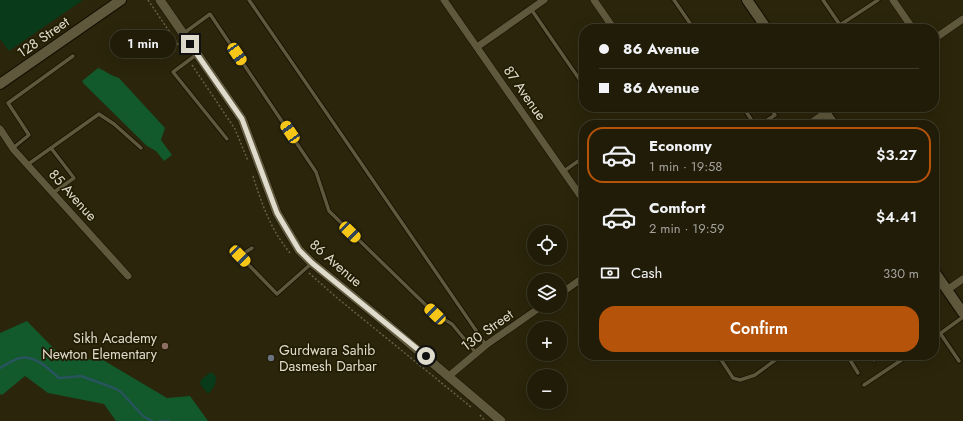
<!DOCTYPE html>
<html lang="en">
<head>
<meta charset="utf-8">
<style>
  body { margin:0; font-family:Jost,sans-serif; background:#282512; color:#f1f3f6; height:100vh; display:flex; flex-direction:column; font-size:15px; white-space:nowrap }
  * { box-sizing:border-box; margin:0 }
  p { font-size:13px; color:#a2a19c }
  .icon { flex:none; width:22px; height:22px; fill:none; stroke:currentColor; stroke-width:2; stroke-linecap:round; stroke-linejoin:round }
  .map { position:relative; flex:1; overflow:hidden }
  .sheet { position:absolute; left:579px; top:120px; width:360px; height:240px; display:flex; flex-direction:column; background:#201c08; border-radius:16px; box-shadow:0 4px 16px #0002,0 0 0 1px #3d3a29 }
  .sheet>* { flex:none }
  .top-card { position:absolute; left:579px; top:24px; width:360px; height:88px; border-radius:16px; box-shadow:0 4px 16px #0002,0 0 0 1px #3d3a29; display:grid; align-content:center; height:88px; padding:0 20px; background:#201c08 }
  .controls { position:absolute; left:527px; top:225px; display:grid; gap:8px }
  .controls a { display:grid; place-items:center; width:40px; height:40px; border-radius:50%; background:#201c08; box-shadow:0 4px 16px #0002,0 0 0 1px #3d3a29; font-size:20px }
  .end { position:absolute; width:18px; height:18px; margin:-9px; border:5px solid #e0dccd; background:#111; box-shadow:0 0 0 2px #111 }
  .from { border-radius:50% }
  .bubble { position:absolute; height:28px; border-radius:14px; background:#201c08; box-shadow:0 4px 16px #0002,0 0 0 1px #3d3a29; font-size:13px; font-weight:600; line-height:28px; text-align:center }
  .car { position:absolute; width:12px; height:24px; margin:-12px -6px; border-radius:5px; box-shadow:0 0 3px 1px #0007; background:linear-gradient(#f5c518 24%,#345 0 40%,#f5c518 0 76%,#345 0 86%,#f5c518 0) }
  .top-card b { display:flex; align-items:center; gap:14px; height:38px; font-size:15px }
  .top-card b+b { border-top:1px solid #3d3a29 }
  .top-card i { width:10px; height:10px; background:#f1f3f6 }
  ul { padding:7px 0 0; list-style:none }
  li { display:flex; align-items:center; gap:12px; height:56px; margin:0 8px 6px; padding:0 12px; border:2px solid transparent; border-radius:16px }
  li div { flex:1 }
  li b { display:block; font-size:15px }
  li em { font-style:normal; font-weight:600 }
  li.selected { border-color:#b45309 }
  li>.icon { width:36px; height:36px; stroke-width:1.5 }
  .pay { display:flex; align-items:center; gap:10px; height:44px; padding:0 20px; font-size:15px }
  .pay p { margin-inline-start:auto }
  .primary-button { display:flex; gap:8px; margin-top:auto; padding:8px 20px }
  .primary-button a { flex:1; height:46px; border-radius:16px; background:#b45309; color:#fff; font-size:16px; font-weight:600; line-height:46px; text-align:center }
  .map>svg:first-child { display:block }
  .green { fill:#093b1a }
  .forest { fill:#12592b }
  .lines { fill:none; stroke-linecap:round; stroke-linejoin:round }
  .stream { stroke:#28555d; stroke-width:2.5 }
  .service-casing { stroke:#140e00; stroke-width:5 }
  .minor-casing { stroke:#140e00; stroke-width:8 }
  .tertiary-casing { stroke:#140e00; stroke-width:10 }
  .secondary-casing { stroke:#140e00; stroke-width:12 }
  .path { stroke:#656049; stroke-width:1.5; stroke-dasharray:2 2; stroke-linecap:butt }
  .service { stroke:#5f583c; stroke-width:3.5 }
  .minor { stroke:#5f583c; stroke-width:7 }
  .tertiary { stroke:#5f583c; stroke-width:9 }
  .secondary { stroke:#5f583c; stroke-width:10 }
  .route { stroke:#e0dccd; stroke-width:5 }
  .education-dot { fill:#8d6e63; stroke:#221c02; stroke-width:1.5 }
  .worship-dot { fill:#6b7280; stroke:#221c02; stroke-width:1.5 }
  .labels { text-anchor:middle; dominant-baseline:central; stroke-width:3.5; stroke-linejoin:round; paint-order:stroke }
  .street-label { font-size:14px; fill:#e0dccd; stroke:#221c02 }
  .poi-label { font-size:14px; fill:#e0dccd; stroke:#221c02; text-anchor:end }
</style>
</head>
<body>
<div class="map">
<svg width="963" height="421" viewBox="0 0 963 421">
  <rect width="100%" height="100%" fill="#2b250b"/>
  <g class="green">
    <path d="M0 0H83L9 51 0 39Z"/>
    <path d="M209 373H213L216 377C216 385 213 389 208 394L200 384 201 382 200 381Z"/>
  </g>
  <g class="forest">
    <path d="M98 68C106 71 111 76 119 78L165 128 161 140 172 155 164 161 156 151 147 146 84 84 82 81Z"/>
    <path d="M27 321 64 359 103 360 167 398 190 396 208 421H116L104 404 48 393 25 376 2 395 0 394V333Z"/>
  </g>
  <g class="lines">
    <g class="stream">
      <path d="M0 368C6 365 14 359 20 358 35 355 49 369 59 378L81 376 114 388 121 392 143 416 152 421"/>
      <path d="M160 421H169"/>
    </g>
    <defs>
      <g id="service">
        <path d="M249 0 486 345"/>
        <path d="M674 0 694 29"/>
        <path d="M823 0 840 25 878 0"/>
        <path d="M531 9 584 86"/>
        <path d="M184 33 210 14 316 172 329 211 435 314 452 324 476 353"/>
        <path d="M196 55 173 72 227 139"/>
        <path d="M598 107 599 108"/>
        <path d="M743 107 755 125"/>
        <path d="M760 125 775 115 770 107"/>
        <path d="M13 148 29 135 8 103 73 56"/>
        <path d="M51 148 99 114 114 124 141 148"/>
        <path d="M27 165 51 148 74 178 53 193"/>
        <path d="M564 171 584 157"/>
        <path d="M252 248 240 256 277 294 312 263"/>
        <path d="M940 333 959 361"/>
        <path d="M934 338 963 317"/>
        <path d="M718 355 733 378 740 380 755 375 782 355"/>
        <path d="M847 355 858 373"/>
        <path d="M871 355 874 360"/>
        <path d="M864 385 909 355"/>
      </g>
      <g id="minor">
        <path d="M444 0 584 201"/>
        <path d="M594 0 614 29"/>
        <path d="M893 0 913 29"/>
        <path d="M934 39 963 19"/>
        <path d="M477 47 544 0"/>
        <path d="M808 125 833 107"/>
        <path d="M0 129 14 150 128 276"/>
        <path d="M947 290 963 279"/>
        <path d="M560 294 584 277"/>
        <path d="M449 376 486 345 542 306"/>
      </g>
      <path id="tertiary" d="M160 0 242 119 277 213 299 250 312 263 382 320 501 421"/>
      <g id="secondary">
        <path d="M747 0 767 29"/>
        <path d="M0 84 121 0"/>
        <path d="M821 107 834 125"/>
        <path d="M934 271 963 313"/>
      </g>
    </defs>
    <use href="#service" class="service-casing"/>
    <use href="#minor" class="minor-casing"/>
    <use href="#tertiary" class="tertiary-casing"/>
    <use href="#secondary" class="secondary-casing"/>
    <g class="path">
      <path d="M148 0 186 56"/>
      <path d="M192 65 235 129 248 161"/>
      <path d="M253 176C262 205 271 230 290 253"/>
      <path d="M309 273 336 297 471 407"/>
      <path d="M480 415 485 421"/>
    </g>
    <use href="#service" class="service"/>
    <use href="#minor" class="minor"/>
    <use href="#tertiary" class="tertiary"/>
    <use href="#secondary" class="secondary"/>
  </g>
  <g class="lines">
    <path class="route" d="M190 44 242 119 277 213 299 250 312 263 426 356"/>
  </g>
  <circle class="education-dot" cx="165" cy="346" r="4"/>
  <circle class="worship-dot" cx="271" cy="358" r="4"/>
  <g class="labels">
    <g class="street-label">
      <text transform="translate(43 37) rotate(-35)">128 Street</text>
      <text transform="translate(525 93) rotate(55)">87 Avenue</text>
      <text transform="translate(73 195) rotate(48)">85 Avenue</text>
      <text transform="translate(336 263) rotate(41)">86 Avenue</text>
      <text transform="translate(487 330) rotate(-36)">130 Street</text>
    </g>
    <g class="poi-label">
      <text x="157" y="338">Sikh Academy<tspan x="157" dy="16">Newton Elementary</tspan></text>
      <text x="279" y="350" text-anchor="start">Gurdwara Sahib<tspan x="279" dy="16">Dasmesh Darbar</tspan></text>
    </g>
  </g>
</svg>
<div class="controls">
<a><svg class="icon" aria-label="locate" viewBox="0 0 24 24"><circle cx="12" cy="12" r="6"/><path d="M12 2v4M12 18v4M2 12h4M18 12h4"/></svg></a>
<a><svg class="icon" aria-label="layers" viewBox="0 0 24 24"><path d="M12 4l9 5-9 5-9-5zM3 14l9 5 9-5"/></svg></a>
<a>+</a>
<a>−</a>
</div>
<i class="end from" style="left:426px;top:356px"></i>
<i class="end" style="left:190px;top:44px"></i>
<div class="bubble" style="left:110px;top:30px;width:66px">1 min</div>
<i class="car" style="left:237px;top:54px;rotate:146deg"></i>
<i class="car" style="left:290px;top:132px;rotate:326deg"></i>
<i class="car" style="left:350px;top:232px;rotate:134deg"></i>
<i class="car" style="left:240px;top:256px;rotate:136deg"></i>
<i class="car" style="left:435px;top:314px;rotate:314deg"></i>
<div class="top-card">
<b><i class="from"></i>86 Avenue</b>
<b><i></i>86 Avenue</b>
</div>
<section class="sheet">
<ul>
<li class="selected"><svg class="icon" aria-label="car" viewBox="0 0 24 24"><path d="M5 17H2v-5l4-1 3-4h7l3 4 3 1v5h-3M9 17h6M6 11h13"/><circle cx="7" cy="17" r="2"/><circle cx="17" cy="17" r="2"/></svg><div><b>Economy</b><p>1 min · 19:58</p></div><em>$3.27</em></li>
<li><svg class="icon" aria-label="car" viewBox="0 0 24 24"><path d="M5 17H2v-5l4-1 3-4h7l3 4 3 1v5h-3M9 17h6M6 11h13"/><circle cx="7" cy="17" r="2"/><circle cx="17" cy="17" r="2"/></svg><div><b>Comfort</b><p>2 min · 19:59</p></div><em>$4.41</em></li>
</ul>
<div class="pay"><svg class="icon" aria-label="cash" viewBox="0 0 24 24"><path d="M3 7h18v10H3z"/><circle cx="12" cy="12" r="2"/></svg>Cash<p>330 m</p></div>
<div class="primary-button"><a>Confirm</a></div>
</section>
</div>
</body>
</html>
